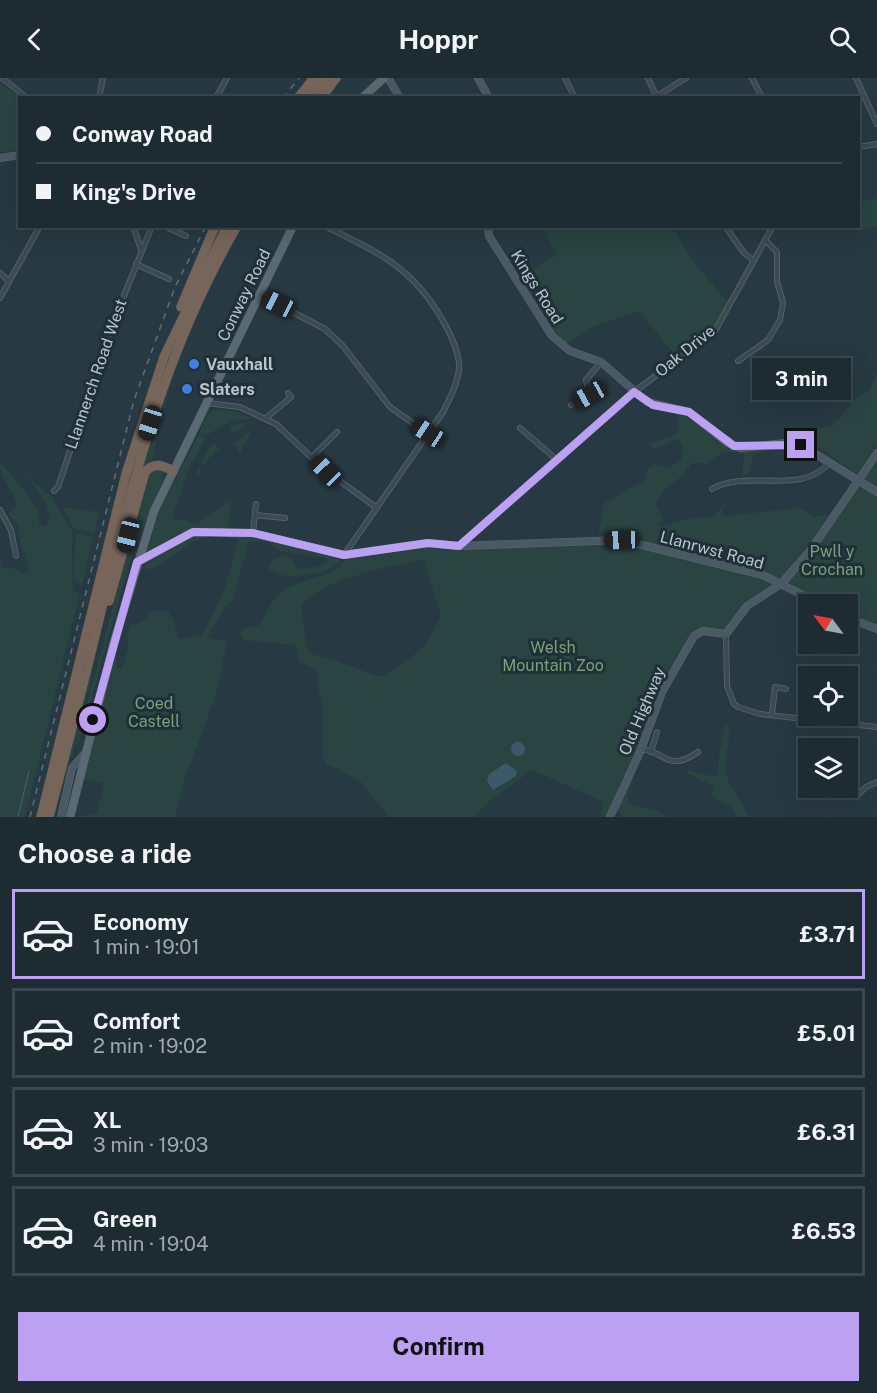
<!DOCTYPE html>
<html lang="en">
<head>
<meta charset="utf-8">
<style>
  body { margin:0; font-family:"Public Sans",sans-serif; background:#2a373e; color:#f1f3f6; height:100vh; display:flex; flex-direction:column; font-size:22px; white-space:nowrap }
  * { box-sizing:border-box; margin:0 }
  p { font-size:20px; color:#a0a7ac }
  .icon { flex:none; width:33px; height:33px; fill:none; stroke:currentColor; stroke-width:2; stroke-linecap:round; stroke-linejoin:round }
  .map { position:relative; height:739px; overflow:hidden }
  .panel { display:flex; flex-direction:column; background:#1d2b32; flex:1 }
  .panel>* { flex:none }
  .hud { position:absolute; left:18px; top:18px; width:842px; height:132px; border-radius:0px; box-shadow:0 6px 24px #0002,0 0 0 2px #3b474d; display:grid; align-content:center; height:132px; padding:0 18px; background:#1d2b32 }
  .needle { width:39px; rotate:302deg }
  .controls { position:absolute; left:798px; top:516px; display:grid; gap:12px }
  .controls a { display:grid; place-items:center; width:60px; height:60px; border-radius:0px; background:#1d2b32; box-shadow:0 6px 24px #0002,0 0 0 2px #3b474d; font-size:30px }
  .end { position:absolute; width:27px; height:27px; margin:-14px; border:8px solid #bca0f2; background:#111; box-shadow:0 0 0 3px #111 }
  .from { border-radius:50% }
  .bubble { position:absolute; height:42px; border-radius:0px; background:#1d2b32; box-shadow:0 6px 24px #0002,0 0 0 2px #3b474d; font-size:20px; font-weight:700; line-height:42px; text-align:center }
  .car { position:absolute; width:18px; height:36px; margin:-18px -9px; border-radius:8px; box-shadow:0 0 4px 2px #0007; background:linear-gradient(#222 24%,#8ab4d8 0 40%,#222 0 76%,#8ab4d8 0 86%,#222 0) }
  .hud b { display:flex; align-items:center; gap:21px; height:57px; font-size:22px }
  .hud b+b { border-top:2px solid #3b474d }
  .hud i { width:15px; height:15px; background:#f1f3f6 }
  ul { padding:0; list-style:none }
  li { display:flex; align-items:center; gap:18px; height:90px; margin:0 12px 9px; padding:0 6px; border:3px solid #3b474d; border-radius:0px }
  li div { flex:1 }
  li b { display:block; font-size:22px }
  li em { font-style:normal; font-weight:700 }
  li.on { border-color:#bca0f2 }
  li>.icon { width:54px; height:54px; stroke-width:1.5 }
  h2 { padding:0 18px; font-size:27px; line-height:72px }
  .button { display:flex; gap:12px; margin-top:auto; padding:12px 18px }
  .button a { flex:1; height:69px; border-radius:0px; background:#bca0f2; color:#111; font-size:24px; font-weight:700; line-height:69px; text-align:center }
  header { display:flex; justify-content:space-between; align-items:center; height:78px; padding:0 18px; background:#1d2b32; font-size:27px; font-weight:700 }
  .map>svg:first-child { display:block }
  .green { fill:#294441; fill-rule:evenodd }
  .water { fill:#3c5969 }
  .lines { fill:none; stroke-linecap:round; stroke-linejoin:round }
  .stream { stroke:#3c5969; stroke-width:1.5 }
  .street-casing { stroke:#5a6870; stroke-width:6 }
  .secondary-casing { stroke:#5a6870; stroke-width:8 }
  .primary-casing { stroke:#48565f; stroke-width:9 }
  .highway-casing { stroke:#46555d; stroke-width:10 }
  .street { stroke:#3c4a53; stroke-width:4.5 }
  .secondary { stroke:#4a5a65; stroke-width:7 }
  .primary { stroke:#5a6a72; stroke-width:8 }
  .highway { stroke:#786559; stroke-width:9 }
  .rail { stroke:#5e6f79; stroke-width:1.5; stroke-dasharray:6 6; stroke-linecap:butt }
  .route { stroke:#bca0f2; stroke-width:8 }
  .shop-dot { fill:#3f7fe0; stroke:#202f38; stroke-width:2 }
  .labels { text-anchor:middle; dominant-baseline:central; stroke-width:6; stroke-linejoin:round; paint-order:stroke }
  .street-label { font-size:16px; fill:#b9c5cc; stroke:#202f38 }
  .poi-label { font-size:16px; font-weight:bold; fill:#b9c5cc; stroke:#202f38; text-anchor:start }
  .park-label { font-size:16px; fill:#77a278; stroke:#202f38 }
</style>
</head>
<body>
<header><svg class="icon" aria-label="back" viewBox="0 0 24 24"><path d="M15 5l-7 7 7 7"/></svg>Hoppr<svg class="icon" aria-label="search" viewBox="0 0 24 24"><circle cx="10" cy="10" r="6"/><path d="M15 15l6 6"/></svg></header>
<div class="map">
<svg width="877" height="739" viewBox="0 0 877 739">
  <rect width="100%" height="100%" fill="#273943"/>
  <g class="green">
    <path d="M0 5 20 19 19 72 0 74Z"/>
    <path d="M877 121V149L854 152V149L858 148V123Z"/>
    <path d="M542 149H677L673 151 698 190 730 226 715 253 678 281 639 233 595 248 562 268 517 203 557 176Z"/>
    <path d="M877 295V367L857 396 817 368 796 359 799 355 830 348 840 340 856 319 869 313Z"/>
    <path d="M173 298 152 382 143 389Z"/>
    <path d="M214 332 236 333 252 341 231 342 206 358 199 354 206 339Z"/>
    <path d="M676 334C700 338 709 365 731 371 748 377 766 368 783 369L754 376 748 395 742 400 744 376 724 373 707 385H692L681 399 667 409 655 425 663 441 659 447 663 448 692 440H713L730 417 721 435 726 438 796 430 804 432 813 439 834 436 877 375V551L848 540V526H820L781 506 747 528 726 556C715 555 704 550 695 557 667 581 653 647 636 681 626 701 616 719 608 739H600L604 724 532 692 492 721 474 739H389L360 703 326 685 323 679V630L316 602 318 593 299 584 295 567 244 562 240 556 245 550 260 547C266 537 271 522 280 515 300 500 334 500 347 480L425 467 598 461 604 425 643 403 646 394 654 386 668 390 681 382 684 369 677 361 654 371 650 367V365L677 356 679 348ZM424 482 441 539 424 569 385 598H377L335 582 312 576 306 570 302 528C315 503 396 486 424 482Z"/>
    <path d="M253 344 255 346 249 345 234 356 229 348Z"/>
    <path d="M251 353H252L240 375 234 366Z"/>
    <path d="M199 356 206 360 190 388 172 440 176 443 183 441 195 447 231 422 227 452H188L145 476 158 435Z"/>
    <path d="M215 366 219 371 199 390 202 395 198 398 197 393 211 367Z"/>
    <path d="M0 384C13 400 41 425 39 446L46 449C58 426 26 398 11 384L51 418 72 453 73 513 80 515 25 739H0V478L2 490H12L22 495 30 493 20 466 19 448 8 436 17 429C15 414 0 401 0 384Z"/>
    <path d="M155 390 164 393 163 401 138 463 130 464 145 400Z"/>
    <path d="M63 429 99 434 94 455 73 450Z"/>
    <path d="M76 455 93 459 82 507 75 504 74 499Z"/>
    <path d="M192 456 248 457 342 480C331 497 282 506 268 490L273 481 286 477 291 480 297 491 323 488 328 484 324 480 276 472 268 464 249 463 232 523 224 530 207 560 227 563 226 570 215 620 184 703 175 739H75L97 735 104 705 83 701 116 575 117 589 122 590 128 570 127 556 130 548 143 543 152 533H168L174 543 178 560 202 558 225 510 238 462C194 447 183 478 149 492L143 489Z"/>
    <path d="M129 468 133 473 80 661 75 671Z"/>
    <path d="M109 531 73 675 68 685Z"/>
    <path d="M726 645C735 658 721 681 726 697 731 711 742 726 750 739H738C731 725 724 726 712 719L713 708 686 695 687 692 717 699 721 663Z"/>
    <path d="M631 698 633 703C615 739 650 722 666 739H622L616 729Z"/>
  </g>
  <g class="water">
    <circle cx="518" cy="671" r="7"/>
    <path d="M506 685 517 693 516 698 493 712 487 703 489 696Z"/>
  </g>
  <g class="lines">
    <path class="stream" d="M18 739 29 693"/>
    <defs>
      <g id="street">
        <path d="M2 0 27 20"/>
        <path d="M565 0 575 20"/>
        <path d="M648 0 657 20"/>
        <path d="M752 0 762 20"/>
        <path d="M856 0 877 46"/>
        <path d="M99 20 103 0"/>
        <path d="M216 20 227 0"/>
        <path d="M654 20 686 0"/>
        <path d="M858 69 877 66"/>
        <path d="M133 148 141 171"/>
        <path d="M164 148 186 158"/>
        <path d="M325 148C383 177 416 191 447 250 453 262 460 277 459 290 458 305 450 320 443 334L344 477"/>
        <path d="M725 148 744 175 753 182"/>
        <path d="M136 186 169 201"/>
        <path d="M0 195 9 203"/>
        <path d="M260 217 325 251 343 268 390 329 427 355"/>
        <path d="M0 220 40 148"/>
        <path d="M738 283 768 262 780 242 783 225 777 203V174L765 162"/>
        <path d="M207 325 240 329 276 346 326 393 377 430"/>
        <path d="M571 327 589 317 586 302 601 284"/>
        <path d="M266 340 291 319 288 315"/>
        <path d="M520 350 557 382"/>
        <path d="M312 379 337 354"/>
        <path d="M712 411C747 390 802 419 830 384"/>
        <path d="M54 413 58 409 113 245 152 148"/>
        <path d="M0 432 11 452 16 478"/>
        <path d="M255 437 285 440"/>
        <path d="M253 455 256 426"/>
        <path d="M460 468 634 314 715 253 773 148"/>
        <path d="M726 556 727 608 734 626 738 629 760 636 877 649"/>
        <path d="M834 566 839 569"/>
        <path d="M772 636 775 609 786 611"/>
        <path d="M641 671C667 674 668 695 698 674"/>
        <path d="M651 674 657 654"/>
        <path d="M858 717 866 709 877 704"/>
      </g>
      <g id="secondary">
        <path d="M388 0 400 20"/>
        <path d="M478 0 489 20"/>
        <path d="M0 80 20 77"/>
        <path d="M488 148 489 158 552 258 570 273 601 284 647 324 689 334 727 365 741 370 785 365 801 367 877 414"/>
        <path d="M137 485 193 454 253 455 344 477 428 465 459 468 622 462 763 497 820 526"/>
        <path d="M848 540 877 551"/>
        <path d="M61 739 72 690 84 676"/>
        <path d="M610 739 640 674 662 614 694 558 703 553 726 556 747 528 781 506 810 473 877 375"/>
      </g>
      <g id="primary">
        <path d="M362 20 384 0"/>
        <path d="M70 739 114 564 154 433 293 148"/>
      </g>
      <g id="highway">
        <path d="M298 20 314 0"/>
        <path d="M309 20 325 0"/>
        <path d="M321 20 336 0"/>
        <path d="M181 229 215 148"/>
        <path d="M109 523 145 394C154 384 162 387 173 393"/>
        <path d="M41 739 126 396 164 279 227 148"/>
        <path d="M49 739C65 677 81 616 96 554 131 410 161 279 237 148"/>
      </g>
    </defs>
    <use href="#street" class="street-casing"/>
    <use href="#secondary" class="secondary-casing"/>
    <use href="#primary" class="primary-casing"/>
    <use href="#highway" class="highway-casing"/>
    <use href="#street" class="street"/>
    <use href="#secondary" class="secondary"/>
    <use href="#primary" class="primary"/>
    <use href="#highway" class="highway"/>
    <g class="rail">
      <path d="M283 20 299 0"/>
      <path d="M30 739 134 322 175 209 206 148"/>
    </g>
  </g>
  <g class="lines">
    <path class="route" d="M93 642 137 484 193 454 253 455 344 477 428 465 459 468 634 314 653 327 689 334 734 368 801 367"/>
  </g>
  <g class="shop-dot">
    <circle cx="194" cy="286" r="6"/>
    <circle cx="187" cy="311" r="6"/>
  </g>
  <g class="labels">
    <g class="street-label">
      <text transform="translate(537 209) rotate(58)">Kings Road</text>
      <text transform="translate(244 217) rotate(-64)">Conway Road</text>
      <text transform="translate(685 273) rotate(-39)">Oak Drive</text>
      <text transform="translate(96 296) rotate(-71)">Llannerch Road West</text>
      <text transform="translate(712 472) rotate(15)">Llanrwst Road</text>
      <text transform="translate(642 633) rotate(-67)">Old Highway</text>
    </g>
    <g class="poi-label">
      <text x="206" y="286">Vauxhall</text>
      <text x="199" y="311">Slaters</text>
    </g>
    <g class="park-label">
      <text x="832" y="473">Pwll y<tspan x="832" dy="18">Crochan</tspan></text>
      <text x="553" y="569">Welsh<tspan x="553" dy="18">Mountain Zoo</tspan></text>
      <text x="154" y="625">Coed<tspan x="154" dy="18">Castell</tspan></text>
    </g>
  </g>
</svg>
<div class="controls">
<a><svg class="needle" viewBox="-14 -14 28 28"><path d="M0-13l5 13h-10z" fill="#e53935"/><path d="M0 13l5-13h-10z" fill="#a0a7ac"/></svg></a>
<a><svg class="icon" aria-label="locate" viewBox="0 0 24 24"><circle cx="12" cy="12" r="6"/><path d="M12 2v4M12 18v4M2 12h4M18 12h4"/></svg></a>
<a><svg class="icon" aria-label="layers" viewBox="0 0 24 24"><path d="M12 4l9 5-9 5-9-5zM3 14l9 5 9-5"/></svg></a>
</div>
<i class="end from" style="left:93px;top:642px"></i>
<i class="end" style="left:801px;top:367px"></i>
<div class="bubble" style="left:752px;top:280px;width:99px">3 min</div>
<i class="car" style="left:278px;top:226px;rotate:296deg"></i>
<i class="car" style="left:589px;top:317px;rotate:241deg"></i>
<i class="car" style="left:150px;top:345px;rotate:197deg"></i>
<i class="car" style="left:428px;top:355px;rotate:303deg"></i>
<i class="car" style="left:326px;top:393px;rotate:316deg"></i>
<i class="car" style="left:128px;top:457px;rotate:194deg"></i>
<i class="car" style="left:622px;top:462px;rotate:268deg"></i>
<div class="hud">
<b><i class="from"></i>Conway Road</b>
<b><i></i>King's Drive</b>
</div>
</div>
<section class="panel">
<h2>Choose a ride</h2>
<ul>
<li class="on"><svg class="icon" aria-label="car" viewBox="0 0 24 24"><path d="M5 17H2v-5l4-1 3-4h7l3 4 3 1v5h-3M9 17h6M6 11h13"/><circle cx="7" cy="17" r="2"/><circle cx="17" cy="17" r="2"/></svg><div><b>Economy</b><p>1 min · 19:01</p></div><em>£3.71</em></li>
<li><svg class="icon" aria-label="car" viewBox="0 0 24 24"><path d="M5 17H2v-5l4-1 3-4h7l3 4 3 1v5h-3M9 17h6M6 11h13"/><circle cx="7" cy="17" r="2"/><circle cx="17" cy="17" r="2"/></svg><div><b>Comfort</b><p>2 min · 19:02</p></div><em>£5.01</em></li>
<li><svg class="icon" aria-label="car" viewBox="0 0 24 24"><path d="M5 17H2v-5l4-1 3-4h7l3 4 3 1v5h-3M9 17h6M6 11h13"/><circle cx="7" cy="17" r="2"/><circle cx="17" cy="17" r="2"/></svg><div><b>XL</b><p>3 min · 19:03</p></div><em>£6.31</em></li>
<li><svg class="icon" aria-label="car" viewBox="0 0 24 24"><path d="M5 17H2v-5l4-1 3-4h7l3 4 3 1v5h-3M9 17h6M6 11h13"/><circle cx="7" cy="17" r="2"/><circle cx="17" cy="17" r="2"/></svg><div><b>Green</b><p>4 min · 19:04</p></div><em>£6.53</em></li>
</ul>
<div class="button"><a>Confirm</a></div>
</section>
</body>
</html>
